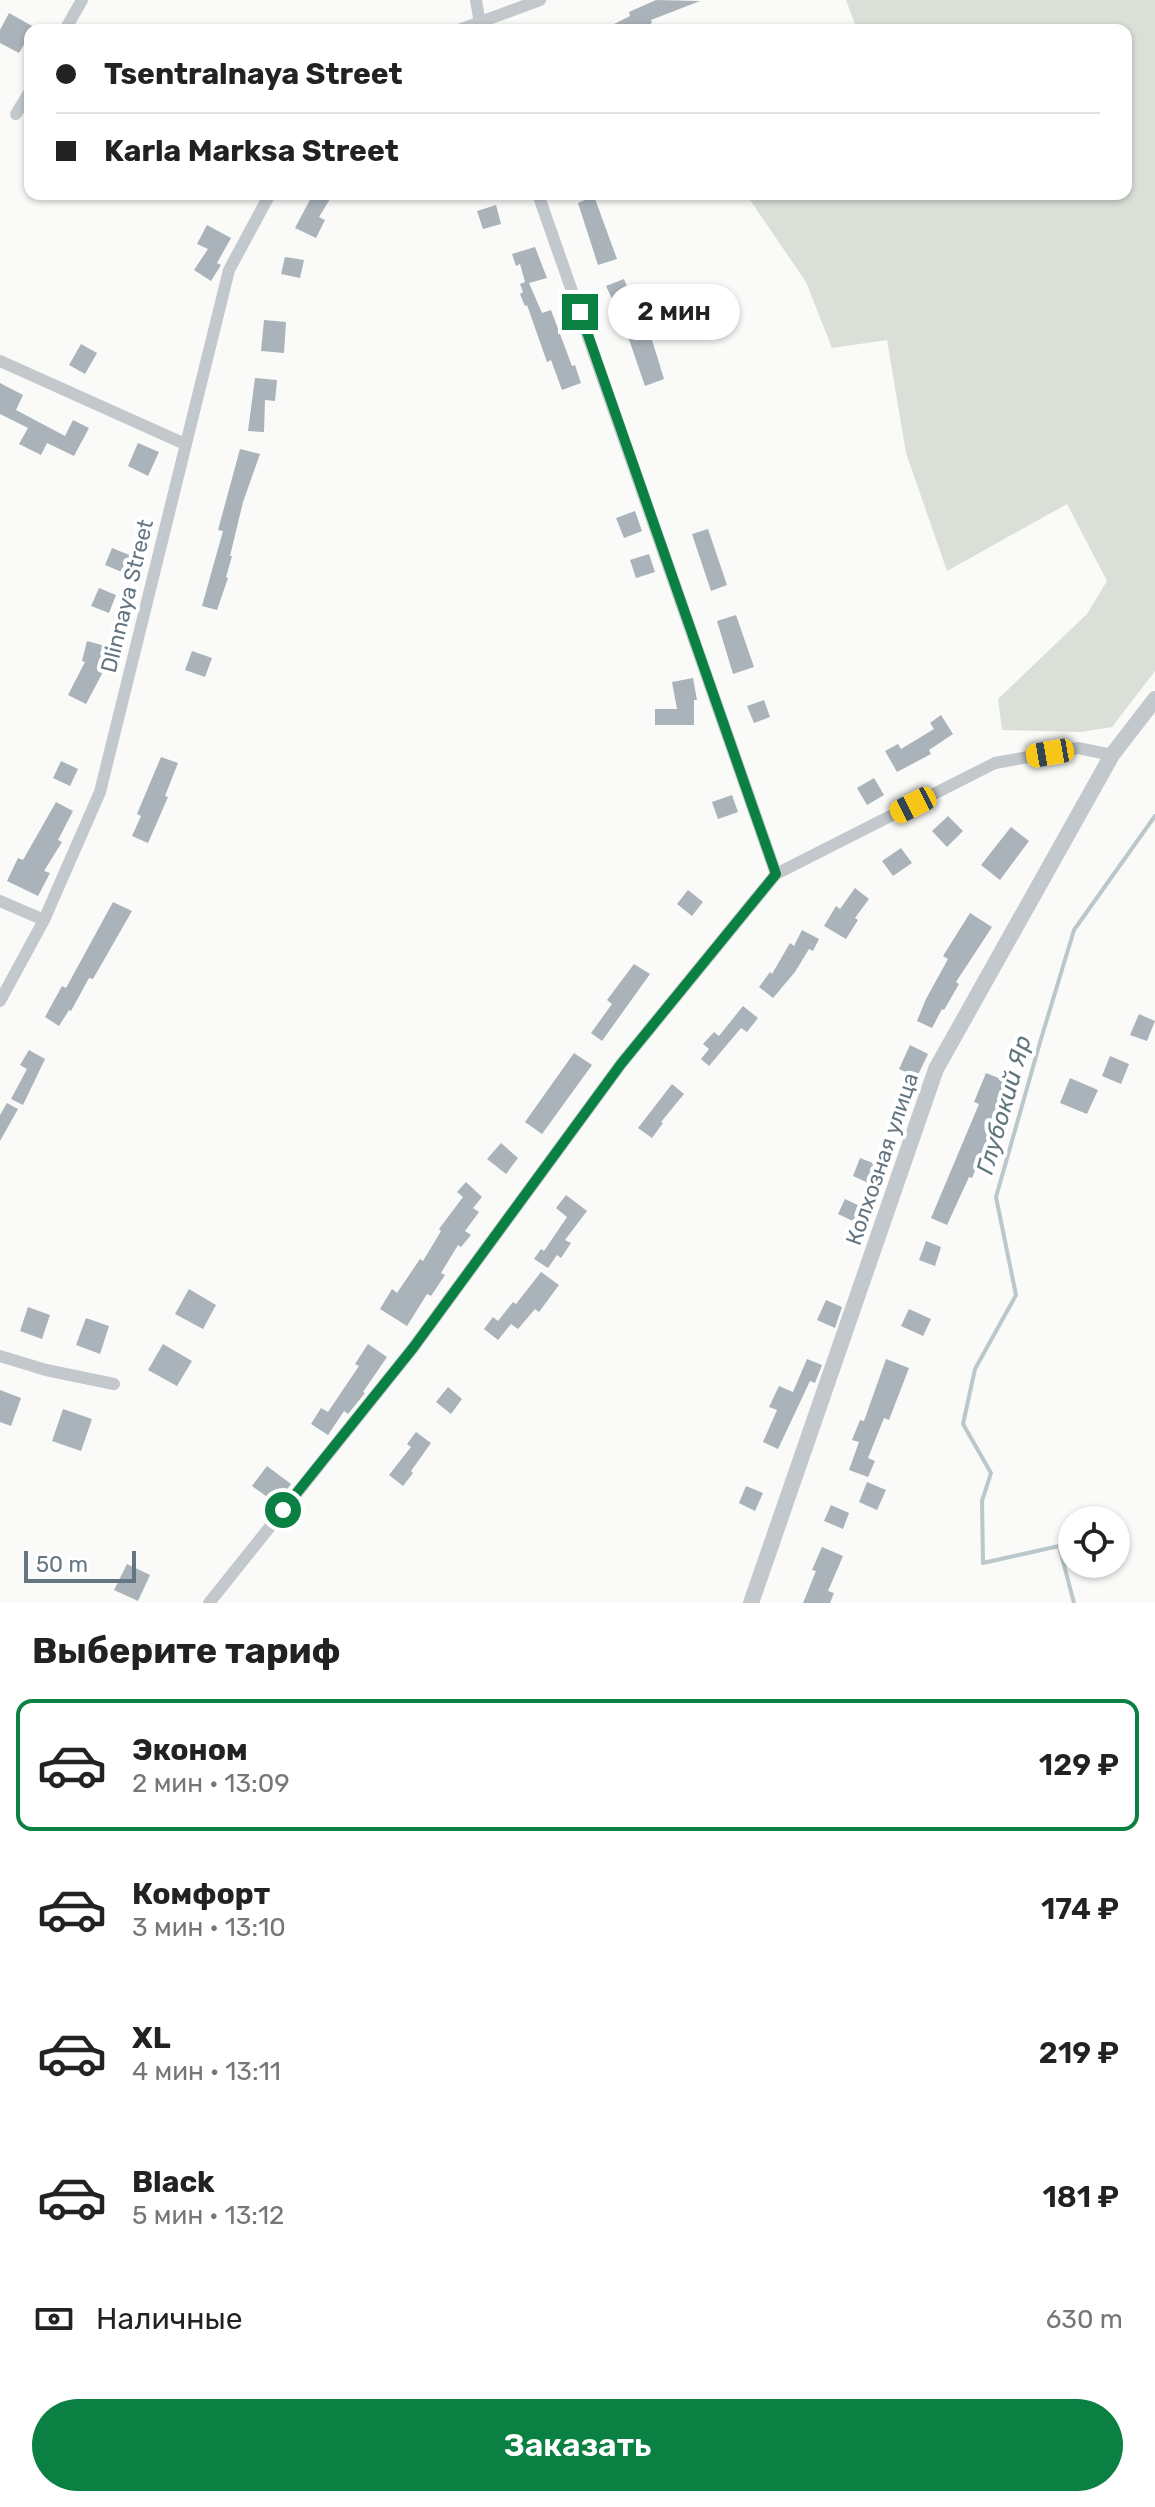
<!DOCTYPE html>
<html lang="ru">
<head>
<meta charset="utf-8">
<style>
  body { margin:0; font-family:Rubik,sans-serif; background:#f2f2f2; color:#222; height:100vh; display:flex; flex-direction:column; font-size:30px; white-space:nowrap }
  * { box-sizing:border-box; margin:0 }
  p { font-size:26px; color:#767676 }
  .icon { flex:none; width:44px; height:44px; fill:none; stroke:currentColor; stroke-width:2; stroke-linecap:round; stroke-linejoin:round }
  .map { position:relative; height:1603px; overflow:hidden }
  .details { display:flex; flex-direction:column; background:#fff; flex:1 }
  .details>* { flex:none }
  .banner { position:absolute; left:24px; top:24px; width:1108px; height:176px; border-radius:16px; box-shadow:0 2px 6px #0004; display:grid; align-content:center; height:176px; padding:0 32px; background:#fff }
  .tools { position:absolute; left:1058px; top:1506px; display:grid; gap:16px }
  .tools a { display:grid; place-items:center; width:72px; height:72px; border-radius:50%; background:#fff; box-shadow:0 2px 6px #0004; font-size:40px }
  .scale { position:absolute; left:24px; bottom:20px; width:112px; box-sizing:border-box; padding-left:8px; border:4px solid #657683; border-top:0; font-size:22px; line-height:28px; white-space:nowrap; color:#657683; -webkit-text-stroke:6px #fff; paint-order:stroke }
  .end { position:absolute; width:36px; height:36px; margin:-18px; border:10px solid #0b8043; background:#fff; box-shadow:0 0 0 4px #fff }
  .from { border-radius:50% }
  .bubble { position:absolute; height:56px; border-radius:28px; background:#fff; box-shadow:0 2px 6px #0004; font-size:26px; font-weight:600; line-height:56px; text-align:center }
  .car { position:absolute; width:24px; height:48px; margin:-24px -12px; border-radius:10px; box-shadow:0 0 6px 2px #0007; background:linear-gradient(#f5c518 24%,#345 0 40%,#f5c518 0 76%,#345 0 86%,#f5c518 0) }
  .banner b { display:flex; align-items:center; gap:28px; height:76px; font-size:30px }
  .banner b+b { border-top:2px solid #e0e0e0 }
  .banner i { width:20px; height:20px; background:#222 }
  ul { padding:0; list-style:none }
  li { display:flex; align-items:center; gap:24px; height:132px; margin:0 16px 12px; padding:0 16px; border:4px solid transparent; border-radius:16px }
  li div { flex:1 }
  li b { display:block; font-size:30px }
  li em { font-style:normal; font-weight:600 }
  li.selected { border-color:#0b8043 }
  li>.icon { width:72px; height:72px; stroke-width:1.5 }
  h2 { padding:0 32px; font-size:36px; line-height:96px }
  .pay { display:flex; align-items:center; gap:20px; height:88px; padding:0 32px; font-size:30px }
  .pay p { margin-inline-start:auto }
  .cta { display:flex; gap:16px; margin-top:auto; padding:16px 32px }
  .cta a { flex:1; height:92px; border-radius:48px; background:#0b8043; color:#fff; font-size:32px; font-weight:600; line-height:92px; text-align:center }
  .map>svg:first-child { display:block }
  .green { fill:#dadfd7 }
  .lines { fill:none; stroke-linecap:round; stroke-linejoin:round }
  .stream { stroke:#bbc7cb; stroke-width:4 }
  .building { fill:#aab3b9 }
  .minor { stroke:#c3c8cc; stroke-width:12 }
  .tertiary { stroke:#c3c8cc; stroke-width:16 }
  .route { stroke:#0b8043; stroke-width:10 }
  .labels { text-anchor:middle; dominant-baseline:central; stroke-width:8; stroke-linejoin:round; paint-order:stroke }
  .street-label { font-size:22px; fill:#657683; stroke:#fff }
  .water-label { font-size:24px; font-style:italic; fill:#60757c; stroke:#fff }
</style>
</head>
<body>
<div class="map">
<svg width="1155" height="1603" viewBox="0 0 1155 1603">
  <rect width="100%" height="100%" fill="#fafaf8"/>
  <path class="green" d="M846 0H1155V671L1112 727 1081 732 1002 730 998 699 1087 614 1107 581 1067 504 947 571 906 453 887 340 832 348 806 282 746 194H1126V30H857Z"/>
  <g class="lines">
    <path class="stream" d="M1074 1603 1059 1546 983 1563 982 1501 991 1473 963 1424 975 1369 1016 1295 996 1197 1041 1039 1074 930 1155 816"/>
  </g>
  <g class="building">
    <path d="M656 0 700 1 651 20 652 23 636 30H602L630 16 629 12Z"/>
    <path d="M9 13 34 27 19 53 0 43V30Z"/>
    <path d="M313 194H321L330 199 319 217 325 220 316 238 295 228Z"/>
    <path d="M594 196 617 259 598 265 578 203Z"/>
    <path d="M496 205 501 224 483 229 477 211Z"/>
    <path d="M207 225 231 238 217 263 221 265 211 281 194 270 208 249 197 244Z"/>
    <path d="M535 247 547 278 529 283 542 313 551 310 572 366 575 365 581 383 562 390 551 360 547 362 527 305 525 306 520 294 523 292 520 284 525 282 520 264 516 266 512 254Z"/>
    <path d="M285 257 304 260 300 278 281 274Z"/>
    <path d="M624 279 645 331 649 330 664 379 645 386 623 322 606 286Z"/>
    <path d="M264 320 286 322 284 353 261 351Z"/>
    <path d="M81 344 97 353 85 374 69 365Z"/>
    <path d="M255 378 277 380 275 401 265 400 264 432 248 431Z"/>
    <path d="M0 383 23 395 16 410 65 436 73 420 89 428 74 456 47 443 41 455 19 444 28 428 0 414Z"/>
    <path d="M138 443 159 452 148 476 128 466Z"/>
    <path d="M240 449 260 454 243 502 230 556H232L226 577 228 578 217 610 202 606 223 531 218 530Z"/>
    <path d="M635 511 642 531 624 538 616 518Z"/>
    <path d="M708 529 727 585 711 591 692 534Z"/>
    <path d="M112 548 132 556 124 573 105 565Z"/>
    <path d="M649 554 655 572 636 578 630 560Z"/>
    <path d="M99 588 116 595 109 613 91 606Z"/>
    <path d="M736 615 754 667 733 674 717 621Z"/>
    <path d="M87 641 109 647 103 672 86 704 68 695 85 662 82 661Z"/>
    <path d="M192 651 212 658 205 677 185 670Z"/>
    <path d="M693 678 697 700H694V725H655V709H677L672 682Z"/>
    <path d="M764 700 770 717 754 723 747 706Z"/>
    <path d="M941 715 953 734 929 750 931 754 897 772 885 751 898 744 901 749 934 729 930 723Z"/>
    <path d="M161 757 178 763 165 796 168 797 148 843 132 836 141 816 137 814Z"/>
    <path d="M61 761 78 769 70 786 53 778Z"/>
    <path d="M874 778 884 795 867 805 857 788Z"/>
    <path d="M732 795 738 812 718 819 712 802Z"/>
    <path d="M56 802 73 811 58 840 62 842 44 871 50 873 38 896 7 881 18 858 23 860Z"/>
    <path d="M948 816 963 831 947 847 932 831Z"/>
    <path d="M1011 827 1029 841 1000 880 981 865Z"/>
    <path d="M901 848 912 863 893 876 882 861Z"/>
    <path d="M855 888 869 899 855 918 858 920 846 939 824 926 836 906 840 909Z"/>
    <path d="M688 890 703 902 692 916 677 904Z"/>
    <path d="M113 902 132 911 93 979 89 978 71 1011 69 1010 59 1026 45 1017 62 986 66 988Z"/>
    <path d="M970 913 992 927 956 982 959 984 944 1010 942 1009 932 1028 917 1021 926 999 948 959 943 956Z"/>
    <path d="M802 930 819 939 813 951 809 949 795 972 773 998 759 987 770 972 772 974 790 943 794 946Z"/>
    <path d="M634 964 650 974 602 1041 591 1033 612 1004 607 1000Z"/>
    <path d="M743 1006 758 1018 747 1032 741 1028 709 1066 701 1059 709 1049 703 1044 714 1032 719 1036Z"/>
    <path d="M1139 1014 1155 1021 1147 1041 1130 1035Z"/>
    <path d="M910 1045 928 1054 917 1077 899 1069Z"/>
    <path d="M29 1050 45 1059 23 1105 11 1099 27 1069 20 1065Z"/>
    <path d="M574 1053 592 1065 542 1134 525 1122Z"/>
    <path d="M1110 1056 1129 1064 1121 1084 1102 1076Z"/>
    <path d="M986 1073 1013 1084 1001 1113 998 1112 972 1178 969 1177 947 1225 931 1218 979 1104 974 1102Z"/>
    <path d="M1070 1078 1098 1090 1087 1114 1060 1103Z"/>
    <path d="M672 1084 684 1094 661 1122 663 1123 652 1138 638 1128Z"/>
    <path d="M7 1103 18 1109 0 1141V1115Z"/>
    <path d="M501 1143 518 1158 506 1174 487 1159Z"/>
    <path d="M860 1158 883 1167 875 1186 853 1176Z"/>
    <path d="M466 1182 482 1197 473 1208 479 1212 465 1231 471 1235 461 1247 458 1245 441 1273 445 1275 431 1296 427 1294 407 1326 380 1309 392 1289 397 1293 420 1259 423 1261 441 1231 439 1229 463 1197 457 1192Z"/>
    <path d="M566 1195 587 1211 565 1240 571 1243 561 1258 557 1255 548 1268 534 1259 541 1249 544 1251 567 1217 556 1208Z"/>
    <path d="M845 1199 864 1208 857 1223 838 1214Z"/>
    <path d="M926 1241 941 1247 935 1266 919 1260Z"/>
    <path d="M541 1272 559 1285 539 1312 535 1309 518 1329 511 1324 498 1340 484 1329 493 1317 498 1321 513 1302 516 1304Z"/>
    <path d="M189 1289 216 1305 203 1329 175 1314Z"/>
    <path d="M826 1300 842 1307 835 1328 817 1320Z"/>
    <path d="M28 1307 50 1315 42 1339 20 1331Z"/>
    <path d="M909 1309 931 1319 923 1336 901 1326Z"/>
    <path d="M86 1318 109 1326 100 1354 76 1345Z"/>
    <path d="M163 1344 192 1361 177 1386 148 1370Z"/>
    <path d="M368 1344 387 1357 363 1392 365 1393 348 1414 344 1411 328 1435 311 1424 321 1408 328 1412 359 1366 355 1364Z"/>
    <path d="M807 1359 822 1365 815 1383 810 1381 778 1449 763 1442 777 1410 769 1407 779 1386 793 1392Z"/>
    <path d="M886 1359 909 1368 889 1420 884 1418 868 1458 875 1461 868 1477 849 1470 859 1442 852 1440 860 1420 864 1421Z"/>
    <path d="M448 1387 462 1399 451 1414 436 1402Z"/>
    <path d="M0 1390 21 1398 11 1426 0 1422Z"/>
    <path d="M63 1409 92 1419 81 1451 52 1441Z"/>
    <path d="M416 1432 431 1443 411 1471 413 1473 403 1486 389 1475 411 1447 407 1444Z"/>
    <path d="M267 1466 291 1484 277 1504 252 1486Z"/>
    <path d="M867 1482 886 1490 877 1510 859 1502Z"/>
    <path d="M746 1486 763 1493 755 1511 739 1503Z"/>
    <path d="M831 1505 849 1513 843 1529 824 1521Z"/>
    <path d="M822 1547 843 1556 828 1591 834 1593 830 1603H803L816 1571 812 1570Z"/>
    <path d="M127 1564 150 1575 138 1601 114 1590Z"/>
  </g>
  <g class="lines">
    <g class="minor">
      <path d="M476 0 481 30"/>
      <path d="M65 30 82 0"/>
      <path d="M459 30 540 0"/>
      <path d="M16 114 30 91"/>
      <path d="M538 194 776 874"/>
      <path d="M0 361 185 444"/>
      <path d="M0 901 44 920"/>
      <path d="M0 1001 44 920 100 792 229 270 270 194"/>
      <path d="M0 1356 46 1370 114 1384"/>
      <path d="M209 1603 413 1348 621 1064 776 874 995 763 1078 748 1112 755"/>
    </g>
    <path class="tertiary" d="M751 1603 936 1069 1112 755 1155 699"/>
  </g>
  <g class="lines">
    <path class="route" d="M283 1510 413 1348 621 1064 776 874 580 312"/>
  </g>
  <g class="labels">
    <g class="street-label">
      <text transform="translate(127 596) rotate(-76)">Dlinnaya Street</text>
      <text transform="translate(882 1159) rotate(-71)">Колхозная улица</text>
    </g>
    <g class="water-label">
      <text transform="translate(1004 1105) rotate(-74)">Глубокий Яр</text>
    </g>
  </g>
</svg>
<div class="tools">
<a><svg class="icon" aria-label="locate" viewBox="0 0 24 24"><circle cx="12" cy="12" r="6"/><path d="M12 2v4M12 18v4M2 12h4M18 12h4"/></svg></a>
</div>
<div class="scale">50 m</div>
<i class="end from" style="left:283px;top:1510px"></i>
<i class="end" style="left:580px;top:312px"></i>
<div class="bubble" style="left:608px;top:284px;width:132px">2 мин</div>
<i class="car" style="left:1050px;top:753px;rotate:260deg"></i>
<i class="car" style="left:913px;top:805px;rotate:243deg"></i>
<div class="banner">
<b><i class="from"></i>Tsentralnaya Street</b>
<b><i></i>Karla Marksa Street</b>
</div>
</div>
<section class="details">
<h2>Выберите тариф</h2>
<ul>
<li class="selected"><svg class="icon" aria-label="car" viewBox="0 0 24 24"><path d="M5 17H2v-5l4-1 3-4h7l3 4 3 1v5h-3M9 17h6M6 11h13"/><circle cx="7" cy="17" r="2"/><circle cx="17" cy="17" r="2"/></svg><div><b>Эконом</b><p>2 мин · 13:09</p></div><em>129 ₽</em></li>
<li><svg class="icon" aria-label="car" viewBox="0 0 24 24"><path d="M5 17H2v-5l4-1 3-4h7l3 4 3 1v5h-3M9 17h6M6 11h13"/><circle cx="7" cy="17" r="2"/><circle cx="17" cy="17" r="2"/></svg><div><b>Комфорт</b><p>3 мин · 13:10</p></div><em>174 ₽</em></li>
<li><svg class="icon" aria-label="car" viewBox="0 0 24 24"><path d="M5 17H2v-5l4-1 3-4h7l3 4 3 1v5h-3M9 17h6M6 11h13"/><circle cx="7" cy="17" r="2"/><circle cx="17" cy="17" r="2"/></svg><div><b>XL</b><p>4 мин · 13:11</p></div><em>219 ₽</em></li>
<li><svg class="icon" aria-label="car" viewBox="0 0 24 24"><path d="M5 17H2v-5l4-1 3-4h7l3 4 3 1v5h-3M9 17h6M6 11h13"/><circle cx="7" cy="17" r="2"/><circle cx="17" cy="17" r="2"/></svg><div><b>Black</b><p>5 мин · 13:12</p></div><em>181 ₽</em></li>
</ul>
<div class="pay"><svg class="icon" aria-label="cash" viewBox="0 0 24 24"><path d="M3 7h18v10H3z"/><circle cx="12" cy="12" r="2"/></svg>Наличные<p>630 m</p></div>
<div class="cta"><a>Заказать</a></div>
</section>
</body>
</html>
